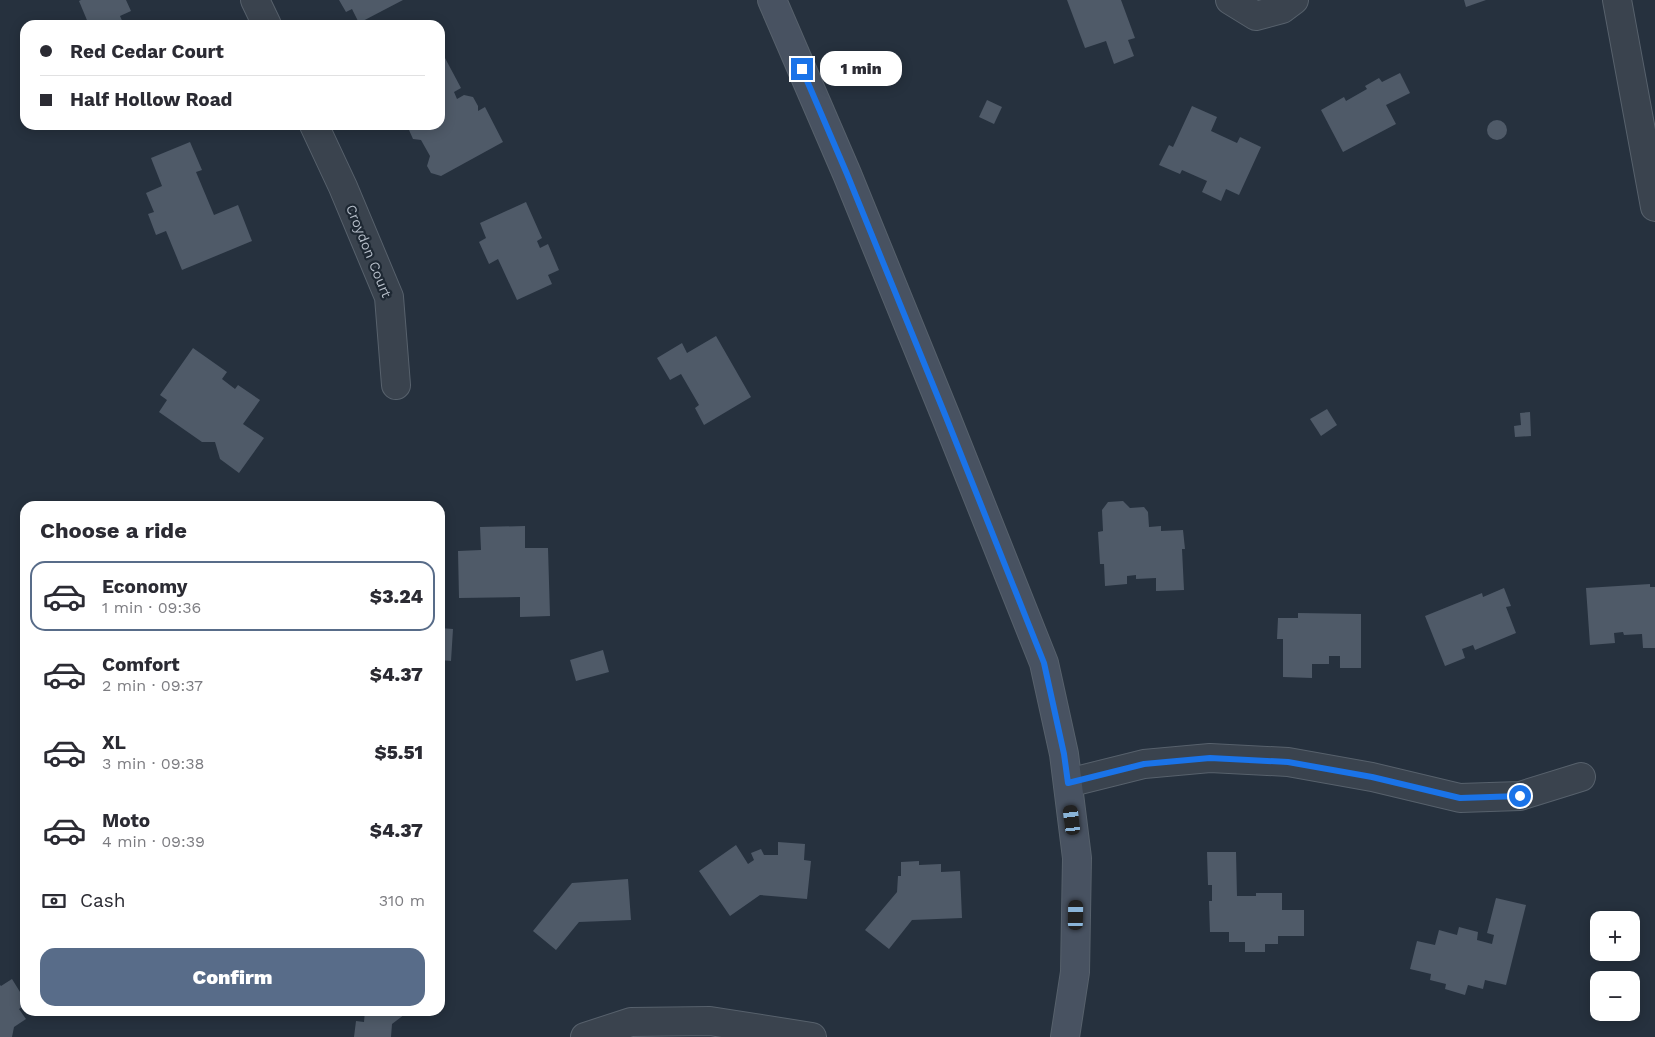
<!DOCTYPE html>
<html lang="en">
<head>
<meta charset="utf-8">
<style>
  body { margin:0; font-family:"Work Sans",sans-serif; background:#f7f7f7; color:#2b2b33; height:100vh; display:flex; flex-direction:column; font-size:19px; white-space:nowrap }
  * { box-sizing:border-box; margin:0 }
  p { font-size:16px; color:#7c7c81 }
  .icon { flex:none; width:28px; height:28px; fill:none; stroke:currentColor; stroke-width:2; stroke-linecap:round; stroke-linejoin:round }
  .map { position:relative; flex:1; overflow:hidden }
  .side { position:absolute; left:20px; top:501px; width:425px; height:515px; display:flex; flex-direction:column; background:#fff; border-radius:15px; box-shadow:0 2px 12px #0003 }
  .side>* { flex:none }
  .top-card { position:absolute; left:20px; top:20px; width:425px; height:110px; border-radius:15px; box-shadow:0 2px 12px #0003; display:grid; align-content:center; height:110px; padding:0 20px; background:#fff }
  .tools { position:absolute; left:1590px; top:911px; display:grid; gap:10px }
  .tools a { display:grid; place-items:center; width:50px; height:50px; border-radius:10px; background:#fff; box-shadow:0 2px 12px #0003; font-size:25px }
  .end { position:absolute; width:22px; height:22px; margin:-11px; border:6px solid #1a73e8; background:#fff; box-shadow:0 0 0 2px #fff }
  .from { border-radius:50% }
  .bubble { position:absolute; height:35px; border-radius:15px; background:#fff; box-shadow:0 2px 12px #0003; font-size:16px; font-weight:800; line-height:35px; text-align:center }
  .car { position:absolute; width:15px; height:30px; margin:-15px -8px; border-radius:6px; box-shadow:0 0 4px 1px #0007; background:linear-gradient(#222 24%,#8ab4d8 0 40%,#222 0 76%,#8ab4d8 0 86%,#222 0) }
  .top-card b { display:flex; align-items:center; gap:18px; height:48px; font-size:19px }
  .top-card b+b { border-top:1px solid #e1e1e2 }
  .top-card i { width:12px; height:12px; background:#2b2b33 }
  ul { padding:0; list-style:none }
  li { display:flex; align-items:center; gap:15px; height:70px; margin:0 10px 8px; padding:0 10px; border:2px solid transparent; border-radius:15px }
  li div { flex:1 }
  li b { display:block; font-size:19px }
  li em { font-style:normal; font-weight:800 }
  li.selected { border-color:#586c89 }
  li>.icon { width:45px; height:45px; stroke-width:1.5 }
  h2 { padding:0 20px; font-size:22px; line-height:60px }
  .pay { display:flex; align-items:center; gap:12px; height:55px; padding:0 20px; font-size:19px }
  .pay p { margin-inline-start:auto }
  .cta { display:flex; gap:10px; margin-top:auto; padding:10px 20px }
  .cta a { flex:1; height:58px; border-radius:15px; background:#586c89; color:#fff; font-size:20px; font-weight:800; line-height:58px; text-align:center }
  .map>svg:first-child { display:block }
  .building { fill:#4f5a68 }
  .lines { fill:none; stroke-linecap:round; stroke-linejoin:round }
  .street-casing { stroke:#57616c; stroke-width:30 }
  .secondary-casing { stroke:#57616c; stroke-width:30 }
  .street { stroke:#3a434e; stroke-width:28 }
  .secondary { stroke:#485261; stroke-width:28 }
  .route { stroke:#1a73e8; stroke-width:6 }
  .labels { text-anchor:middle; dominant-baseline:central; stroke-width:4.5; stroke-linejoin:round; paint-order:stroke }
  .street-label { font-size:14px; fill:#b6bec9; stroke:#1e2833 }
</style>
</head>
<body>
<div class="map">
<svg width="1655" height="1037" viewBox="0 0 1655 1037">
  <rect width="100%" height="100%" fill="#26313e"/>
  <g class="building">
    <path d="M81 0H126L131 11 120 16 124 25H89L79 1Z"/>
    <path d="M339 0H403L359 23 352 9 346 12Z"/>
    <path d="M1067 0H1121L1135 38 1128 40 1134 56 1114 64 1106 41 1085 48Z"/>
    <path d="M1464 0H1486L1466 7Z"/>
    <path d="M445 58 461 88 454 92 457 99 464 95 473 97 478 106V111L485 107 503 142 441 176 431 173 427 166 430 156 421 140 413 139 409 130 410 125H440V60Z"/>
    <path d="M1400 73 1410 93 1386 105 1396 124 1343 152 1321 110 1344 97 1346 101 1367 89 1365 86 1379 78 1382 82Z"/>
    <path d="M987 100 1002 107 994 124 979 117Z"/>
    <path d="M1192 106 1217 117 1211 131 1237 143 1240 137 1261 147 1239 195 1226 189 1221 201 1202 192 1207 181 1182 170 1180 174 1159 165 1169 145 1173 147Z"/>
    <circle cx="1497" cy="130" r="10"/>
    <path d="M190 142 202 170 196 172 214 215 238 205 252 241 182 270 166 231 156 235 148 214 154 212 146 193 162 186 151 158Z"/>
    <path d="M526 202 542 238 537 241 540 248 548 244 559 270 548 275 552 284 517 300 498 259 489 264 479 242 486 238 480 223Z"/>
    <path d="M716 336 751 397 704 425 695 408 699 405 681 374 670 380 657 358 682 343 687 353Z"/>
    <path d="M193 348 227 372 222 379 235 389 238 385 260 400 243 424 264 438 239 473 220 459 215 442H202L159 412 167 400 160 395Z"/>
    <path d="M1327 409 1337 425 1321 436 1310 419Z"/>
    <path d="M1530 412 1531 436 1515 437 1514 426 1521 425 1520 413Z"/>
    <path d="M1123 501 1130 508 1144 507 1148 512 1149 527 1161 526V531L1183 530 1185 549H1182L1184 590 1156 591V578L1136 579V575L1127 576V584L1105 586 1104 564H1100L1098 532 1103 531 1102 510 1108 502Z"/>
    <path d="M525 526V548H548L550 616 520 617V597L459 598 458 551 481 550 480 527Z"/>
    <path d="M1650 584V587H1655V648H1643L1642 634 1624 635 1623 632 1614 633 1615 643 1590 645 1586 588Z"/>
    <path d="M1504 588 1511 606 1506 607 1516 633 1475 650 1473 645 1462 649 1465 658 1445 666 1425 616 1482 593 1483 597Z"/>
    <path d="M1298 613 1361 614V668H1340V656H1329V664H1312V678L1283 677V639H1277L1278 618H1298Z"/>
    <path d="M440 628 453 629 451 661 440 660Z"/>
    <path d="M603 650 609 672 576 681 570 660Z"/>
    <path d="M778 842 805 844 804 860 811 861 807 899 760 895 730 916 699 871 736 845 748 864 754 860 751 853 761 849 764 855H778Z"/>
    <path d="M1207 852H1236L1237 896H1256V893H1282V910H1304V936H1278V944H1265V952H1245V942H1229V932H1210L1209 901H1212V885H1208Z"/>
    <path d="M919 861V865L941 864V872L960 871 962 918 912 920 889 949 865 930 897 892 898 876H901V862Z"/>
    <path d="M628 879 631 920 579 922 556 950 533 931 572 883Z"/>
    <path d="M1496 898 1526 905 1506 985 1485 980 1483 989 1468 985 1465 995 1445 989 1446 984 1430 980 1431 974 1410 969 1417 941 1435 945 1439 930 1457 935 1459 927 1478 932 1477 940 1492 944 1494 935 1487 933Z"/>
    <path d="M12 979 25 1000V1005L19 1009 26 1019 14 1027 12 1037H0V985L1 986Z"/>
    <path d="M365 1011H409L392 1024 391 1037H354L356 1021 364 1022Z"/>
  </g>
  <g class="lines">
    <defs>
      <g id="street">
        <path d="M255 0 267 25"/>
        <path d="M1230 0 1256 16 1282 9 1294 0"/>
        <path d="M1617 0 1655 207"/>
        <path d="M314 125 343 187 389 297 396 385"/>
        <path d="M1068 783 1144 764 1210 758 1288 762 1372 777 1460 798 1520 796 1581 777"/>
        <path d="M585 1037 631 1022 710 1021 812 1037"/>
      </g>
      <path id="secondary" d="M772 0 847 174 946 417 1044 663 1064 754 1077 858 1075 972 1065 1037"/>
    </defs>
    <use href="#street" class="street-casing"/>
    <use href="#secondary" class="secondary-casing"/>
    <use href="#street" class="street"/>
    <use href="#secondary" class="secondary"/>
  </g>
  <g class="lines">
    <path class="route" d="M802 69 847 174 946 417 1044 663 1064 754 1068 783 1144 764 1210 758 1288 762 1372 777 1460 798 1520 796"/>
  </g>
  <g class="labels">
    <g class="street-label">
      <text transform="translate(369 251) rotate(68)">Croydon Court</text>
    </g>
  </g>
</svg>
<div class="tools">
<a>+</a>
<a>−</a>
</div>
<i class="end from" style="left:1520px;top:796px"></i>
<i class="end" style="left:802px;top:69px"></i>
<div class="bubble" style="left:820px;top:51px;width:82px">1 min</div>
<i class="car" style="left:1072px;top:820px;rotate:353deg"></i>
<i class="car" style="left:1076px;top:915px;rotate:1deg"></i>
<div class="top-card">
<b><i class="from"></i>Red Cedar Court</b>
<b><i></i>Half Hollow Road</b>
</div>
<section class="side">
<h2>Choose a ride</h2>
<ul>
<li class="selected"><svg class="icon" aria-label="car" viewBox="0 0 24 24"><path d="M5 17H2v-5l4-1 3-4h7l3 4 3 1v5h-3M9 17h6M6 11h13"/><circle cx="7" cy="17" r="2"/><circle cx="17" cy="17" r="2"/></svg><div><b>Economy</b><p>1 min · 09:36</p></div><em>$3.24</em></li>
<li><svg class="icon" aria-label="car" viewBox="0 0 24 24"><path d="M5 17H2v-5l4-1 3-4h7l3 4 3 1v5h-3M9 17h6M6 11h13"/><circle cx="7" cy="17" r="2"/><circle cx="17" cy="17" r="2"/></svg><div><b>Comfort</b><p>2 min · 09:37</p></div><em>$4.37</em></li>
<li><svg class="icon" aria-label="car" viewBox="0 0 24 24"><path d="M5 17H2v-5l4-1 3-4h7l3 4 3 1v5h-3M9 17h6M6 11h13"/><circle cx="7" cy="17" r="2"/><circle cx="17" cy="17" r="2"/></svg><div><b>XL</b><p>3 min · 09:38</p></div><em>$5.51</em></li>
<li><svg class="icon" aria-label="car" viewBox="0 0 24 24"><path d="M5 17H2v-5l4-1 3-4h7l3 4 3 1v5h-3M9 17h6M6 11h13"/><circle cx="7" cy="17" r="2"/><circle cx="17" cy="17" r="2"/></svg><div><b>Moto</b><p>4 min · 09:39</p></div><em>$4.37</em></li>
</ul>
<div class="pay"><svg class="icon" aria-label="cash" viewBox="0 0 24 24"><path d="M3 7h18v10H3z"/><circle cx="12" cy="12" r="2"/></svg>Cash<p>310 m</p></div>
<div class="cta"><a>Confirm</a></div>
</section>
</div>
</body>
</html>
